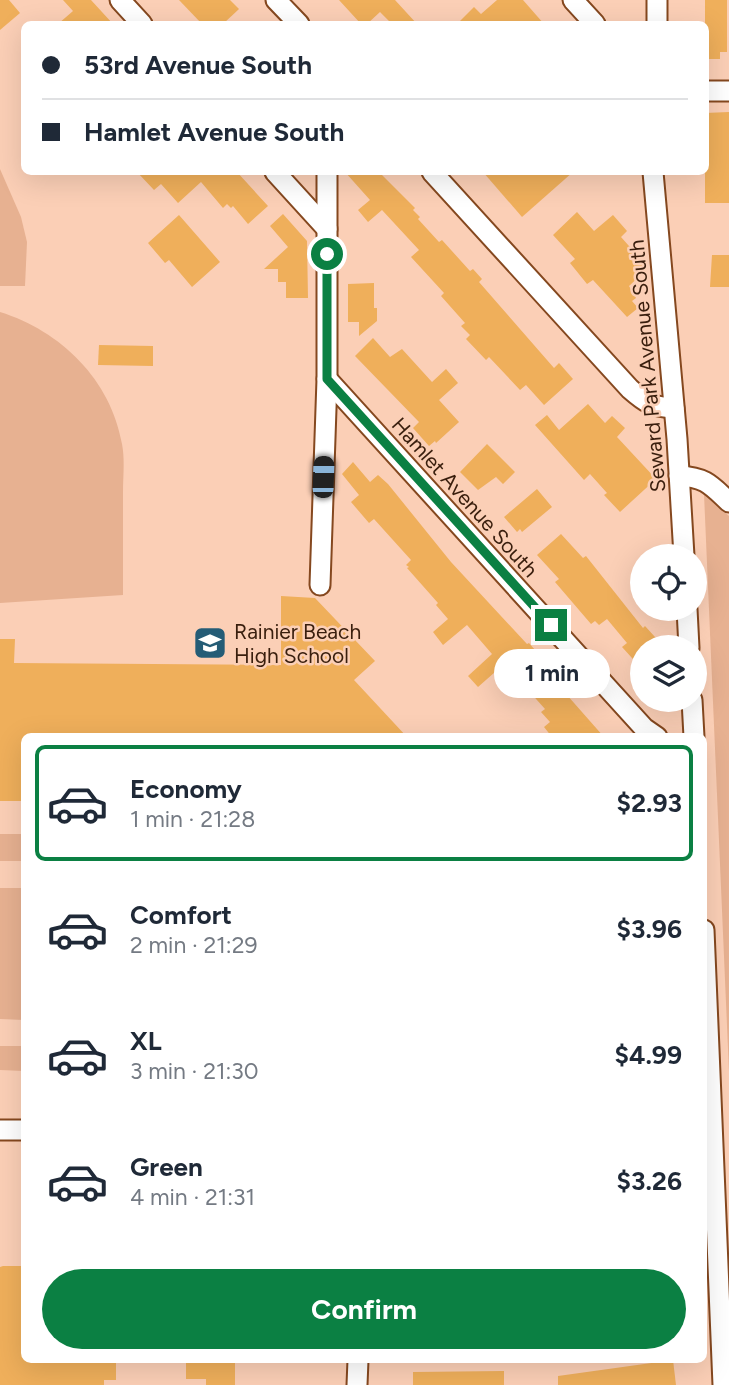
<!DOCTYPE html>
<html lang="en">
<head>
<meta charset="utf-8">
<style>
  body { margin:0; font-family:Figtree,sans-serif; background:#f6f6f7; color:#1f2937; height:100vh; display:flex; flex-direction:column; font-size:26px; white-space:nowrap }
  * { box-sizing:border-box; margin:0 }
  p { font-size:23px; color:#747a83 }
  .icon { flex:none; width:38px; height:38px; fill:none; stroke:currentColor; stroke-width:2; stroke-linecap:round; stroke-linejoin:round }
  .map { position:relative; flex:1; overflow:hidden }
  .side { position:absolute; left:21px; top:733px; width:686px; height:630px; display:flex; flex-direction:column; background:#fff; border-radius:10px; box-shadow:0 7px 28px #0002 }
  .side>* { flex:none }
  .guide { position:absolute; left:21px; top:21px; width:688px; height:154px; border-radius:10px; box-shadow:0 7px 28px #0002; display:grid; align-content:center; height:154px; padding:0 21px; background:#fff }
  .tools { position:absolute; left:630px; top:544px; display:grid; gap:14px }
  .tools a { display:grid; place-items:center; width:77px; height:77px; border-radius:50%; background:#fff; box-shadow:0 7px 28px #0002; font-size:35px }
  .end { position:absolute; width:32px; height:32px; margin:-16px; border:9px solid #0b8043; background:#fff; box-shadow:0 0 0 4px #fff }
  .from { border-radius:50% }
  .bubble { position:absolute; height:49px; border-radius:24px; background:#fff; box-shadow:0 7px 28px #0002; font-size:23px; font-weight:700; line-height:49px; text-align:center }
  .car { position:absolute; width:21px; height:42px; margin:-21px -10px; border-radius:9px; box-shadow:0 0 5px 2px #0007; background:linear-gradient(#222 24%,#8ab4d8 0 40%,#222 0 76%,#8ab4d8 0 86%,#222 0) }
  .guide b { display:flex; align-items:center; gap:24px; height:66px; font-size:26px }
  .guide b+b { border-top:2px solid #e0e1e3 }
  .guide i { width:18px; height:18px; background:#1f2937 }
  ul { padding:12px 0 0; list-style:none }
  li { display:flex; align-items:center; gap:21px; height:116px; margin:0 14px 10px; padding:0 7px; border:4px solid transparent; border-radius:10px }
  li div { flex:1 }
  li b { display:block; font-size:26px }
  li em { font-style:normal; font-weight:700 }
  li.on { border-color:#0b8043 }
  li>.icon { width:63px; height:63px; stroke-width:1.5 }
  .primary-button { display:flex; gap:14px; margin-top:auto; padding:14px 21px }
  .primary-button a { flex:1; height:80px; border-radius:42px; background:#0b8043; color:#fff; font-size:28px; font-weight:700; line-height:80px; text-align:center }
  .map>svg:first-child { display:block }
  .green { fill:#e7b191 }
  .building { fill:#efaf5b }
  .lines { fill:none; stroke-linecap:round; stroke-linejoin:round }
  .minor-casing { stroke:#85481f; stroke-width:23 }
  .minor { stroke:#fff; stroke-width:19 }
  .route { stroke:#0b8043; stroke-width:9 }
  .labels { text-anchor:middle; dominant-baseline:central; stroke-width:5; stroke-linejoin:round; paint-order:stroke }
  .street-label { font-size:21px; fill:#391e0d; stroke:#fbcfb6 }
  .poi-label { font-size:21px; fill:#391e0d; stroke:#fbcfb6; text-anchor:start }
</style>
</head>
<body>
<div class="map">
<svg width="729" height="1385" viewBox="0 0 729 1385">
  <rect width="100%" height="100%" fill="#fbcfb6"/>
  <g class="green">
    <path d="M0 169 21 217 27 242 25 286H0Z"/>
    <path d="M0 312C61 331 111 380 122 444 125 459 123 477 123 492 123 527 123 561 123 595L0 603Z"/>
    <path d="M704 494 729 516V1072Z"/>
    <rect x="0" y="834" width="24" height="27"/>
    <path d="M0 888H24V1020L0 1019Z"/>
    <path d="M0 1046H24V1071L0 1070Z"/>
  </g>
  <g class="building">
    <path d="M0 0H9L20 13 0 30Z"/>
    <path d="M63 0H91L113 24H58L73 11Z"/>
    <path d="M179 0H230L239 9 223 24H202Z"/>
    <path d="M339 0H395L417 24H392L380 12 367 24H361Z"/>
    <path d="M497 0H523L544 24H457L474 7 481 14Z"/>
    <path d="M705 0H727V52H720V59H705Z"/>
    <path d="M729 112V203H705V113Z"/>
    <path d="M137 172H237L268 206 248 224 233 206 231 208 227 204 223 208 201 182 178 203 161 184 154 190Z"/>
    <path d="M345 172H379L415 208 413 210 420 217 418 219 439 242 442 240 470 271 473 269 482 279 479 282 554 368 559 363 573 379 544 405 526 385 520 390 489 357 486 360 466 339 470 335 461 326 465 323 441 296 444 293 411 257 419 250 382 210 368 222 358 210 370 200Z"/>
    <path d="M483 172H573L522 217Z"/>
    <path d="M577 212 594 231 613 215 627 231 621 237 645 264 640 268 644 272 629 286 636 298 632 301 638 308 627 317 593 280 587 284 570 263 575 259 553 235Z"/>
    <path d="M283 214 307 241 308 298H286V282H278V269H264L288 247 270 226Z"/>
    <path d="M179 215 220 262 192 287 169 260 165 263 148 243Z"/>
    <path d="M712 255H729V287H710Z"/>
    <path d="M374 283V308H377V321L359 336V322H348V284Z"/>
    <path d="M373 338 390 357 402 349 432 382 446 369 458 383 439 400 459 422 436 443 435 441 429 446 413 428 419 422 355 356Z"/>
    <path d="M99 345 153 346V366L98 365Z"/>
    <path d="M588 404 605 423 612 416 625 428 617 437 656 479 620 512 604 495 607 493 590 474 584 480 535 425 547 415 559 430Z"/>
    <path d="M487 444 515 472 503 484 496 477 478 490 460 472Z"/>
    <path d="M353 462 370 482 378 475 388 484 451 562 527 644 529 643 571 692 567 695 604 737H552L544 727 550 722 541 712 545 709 511 671 509 673 503 665 478 687 468 676 492 654 467 625 443 645 433 632 448 619 436 605 438 603 407 568 409 567 406 565 411 560 374 519 369 523 351 502 359 495 342 474Z"/>
    <path d="M537 489 552 507 522 532 520 529 517 532 504 517Z"/>
    <path d="M561 534 583 558 586 556 643 628 645 626 665 648H642V669L622 647 627 643 607 619 599 625 595 621 591 624 555 582 559 579 537 555Z"/>
    <path d="M281 596 315 598 375 661 354 680 407 737H24V801H0V639H15L14 663 281 665Z"/>
    <path d="M3 1266H23L24 1268V1360L116 1362V1380H104V1385H0V1267Z"/>
    <path d="M186 1360H235V1385H206V1379H186Z"/>
    <path d="M673 1360 676 1385H558V1376Z"/>
    <path d="M504 1371V1385H413V1372Z"/>
  </g>
  <g class="lines">
    <defs>
      <g id="minor">
        <path d="M120 0 142 24"/>
        <path d="M276 0 299 24"/>
        <path d="M573 0 595 24"/>
        <path d="M657 0V24"/>
        <path d="M705 91H729"/>
        <path d="M275 172 327 229"/>
        <path d="M432 172 630 389C646 403 652 407 674 408"/>
        <path d="M653 172 677 439 684 556"/>
        <path d="M327 379 644 728 657 737"/>
        <path d="M679 476C705 477 711 485 729 502"/>
        <path d="M320 585 327 379V172"/>
        <path d="M687 609 689 648"/>
        <path d="M692 700 694 737"/>
        <path d="M704 930 723 1385"/>
        <path d="M0 1130H24"/>
        <path d="M357 1385 358 1360"/>
      </g>
    </defs>
    <use href="#minor" class="minor-casing"/>
    <use href="#minor" class="minor"/>
  </g>
  <g class="lines">
    <path class="route" d="M327 254V379L551 625"/>
  </g>
  <defs>
    <symbol id="school-square" viewBox="-11 -11 22 22"><rect x="-9" y="-9" width="18" height="18" rx="4" fill="#245c76" stroke="#fbcfb6"/><path d="M0-5L7-2L0 1L-7-2ZM-4 1L0 2.5L4 1V4Q0 6-4 4Z" fill="#fff"/></symbol>
  </defs>
  <g fill-rule="evenodd">
    <use href="#school-square" x="191" y="624" width="38" height="38"/>
  </g>
  <g class="labels">
    <g class="street-label">
      <text transform="translate(647 366) rotate(-95)">Seward Park Avenue South</text>
      <text transform="translate(465 497) rotate(48)">Hamlet Avenue South</text>
    </g>
    <g class="poi-label">
      <text x="234" y="631">Rainier Beach<tspan x="234" dy="24">High School</tspan></text>
    </g>
  </g>
</svg>
<div class="tools">
<a><svg class="icon" aria-label="locate" viewBox="0 0 24 24"><circle cx="12" cy="12" r="6"/><path d="M12 2v4M12 18v4M2 12h4M18 12h4"/></svg></a>
<a><svg class="icon" aria-label="layers" viewBox="0 0 24 24"><path d="M12 4l9 5-9 5-9-5zM3 14l9 5 9-5"/></svg></a>
</div>
<i class="end from" style="left:327px;top:254px"></i>
<i class="end" style="left:551px;top:625px"></i>
<div class="bubble" style="left:494px;top:649px;width:116px">1 min</div>
<i class="car" style="left:323px;top:477px;rotate:2deg"></i>
<div class="guide">
<b><i class="from"></i>53rd Avenue South</b>
<b><i></i>Hamlet Avenue South</b>
</div>
<section class="side">
<ul>
<li class="on"><svg class="icon" aria-label="car" viewBox="0 0 24 24"><path d="M5 17H2v-5l4-1 3-4h7l3 4 3 1v5h-3M9 17h6M6 11h13"/><circle cx="7" cy="17" r="2"/><circle cx="17" cy="17" r="2"/></svg><div><b>Economy</b><p>1 min · 21:28</p></div><em>$2.93</em></li>
<li><svg class="icon" aria-label="car" viewBox="0 0 24 24"><path d="M5 17H2v-5l4-1 3-4h7l3 4 3 1v5h-3M9 17h6M6 11h13"/><circle cx="7" cy="17" r="2"/><circle cx="17" cy="17" r="2"/></svg><div><b>Comfort</b><p>2 min · 21:29</p></div><em>$3.96</em></li>
<li><svg class="icon" aria-label="car" viewBox="0 0 24 24"><path d="M5 17H2v-5l4-1 3-4h7l3 4 3 1v5h-3M9 17h6M6 11h13"/><circle cx="7" cy="17" r="2"/><circle cx="17" cy="17" r="2"/></svg><div><b>XL</b><p>3 min · 21:30</p></div><em>$4.99</em></li>
<li><svg class="icon" aria-label="car" viewBox="0 0 24 24"><path d="M5 17H2v-5l4-1 3-4h7l3 4 3 1v5h-3M9 17h6M6 11h13"/><circle cx="7" cy="17" r="2"/><circle cx="17" cy="17" r="2"/></svg><div><b>Green</b><p>4 min · 21:31</p></div><em>$3.26</em></li>
</ul>
<div class="primary-button"><a>Confirm</a></div>
</section>
</div>
</body>
</html>
